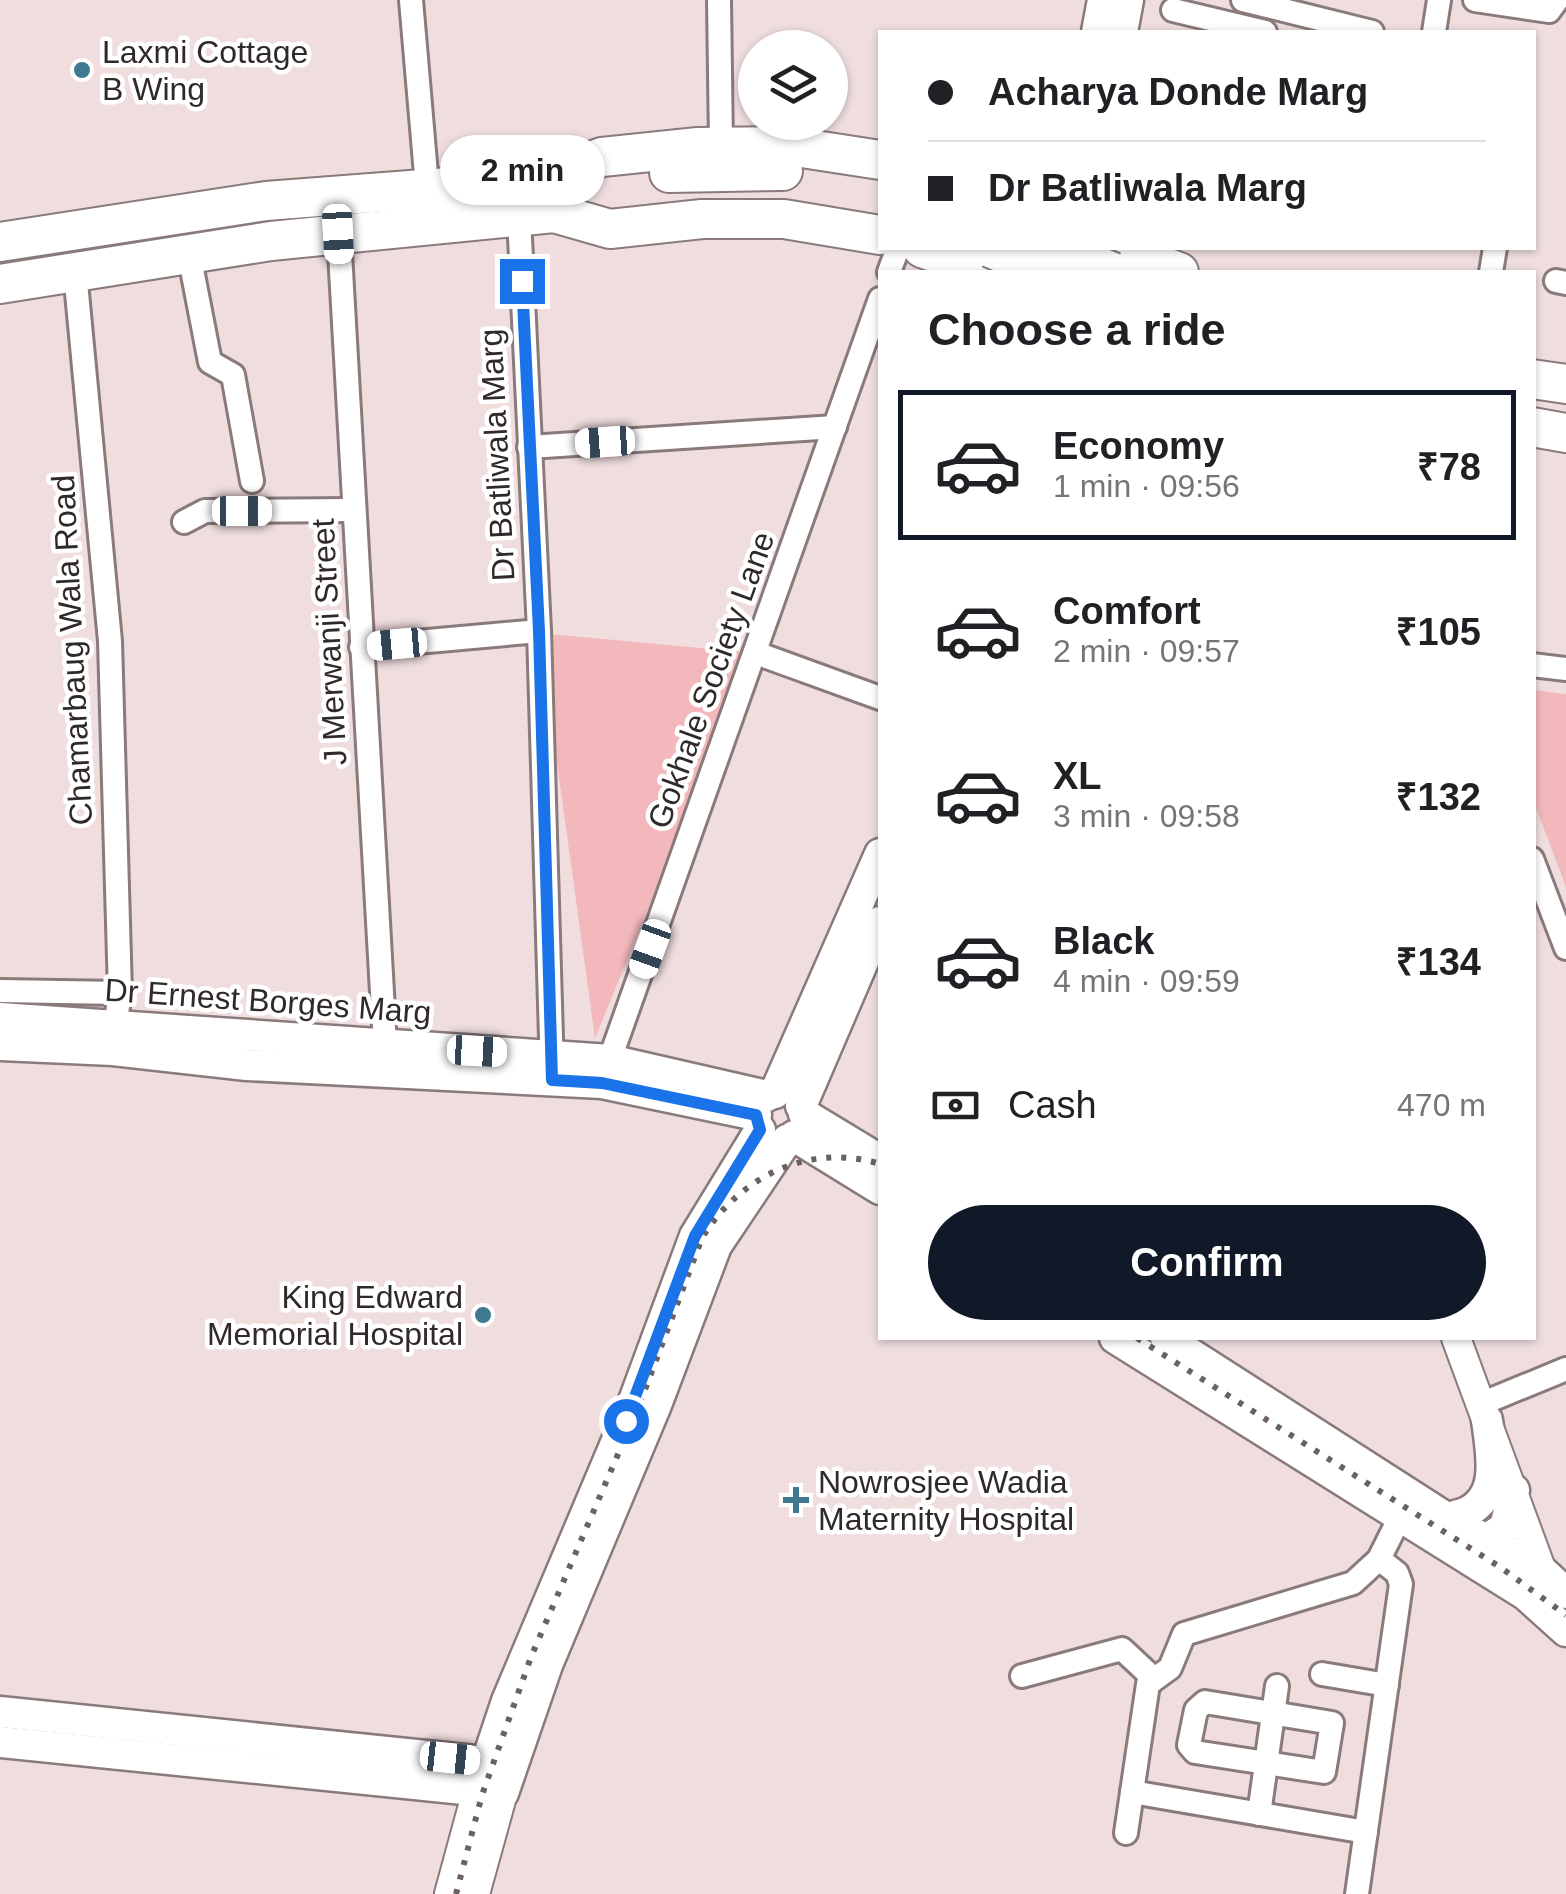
<!DOCTYPE html>
<html lang="en">
<head>
<meta charset="utf-8">
<style>
  body { margin:0; font-family:Helvetica,sans-serif; background:#f2f2f2; color:#202124; height:100vh; display:flex; flex-direction:column; font-size:38px; white-space:nowrap }
  * { box-sizing:border-box; margin:0 }
  p { font-size:32px; color:#757577 }
  .icon { flex:none; width:55px; height:55px; fill:none; stroke:currentColor; stroke-width:2; stroke-linecap:round; stroke-linejoin:round }
  .map { position:relative; flex:1; overflow:hidden }
  .details { position:absolute; left:878px; top:270px; width:658px; height:1070px; display:flex; flex-direction:column; background:#fff; border-radius:0px; box-shadow:0 2px 8px #0004 }
  .details>* { flex:none }
  .top-card { position:absolute; left:878px; top:30px; width:658px; height:220px; border-radius:0px; box-shadow:0 2px 8px #0004; display:grid; align-content:center; height:220px; padding:0 50px; background:#fff }
  .controls { position:absolute; left:738px; top:30px; display:grid; gap:20px }
  .controls a { display:grid; place-items:center; width:110px; height:110px; border-radius:50%; background:#fff; box-shadow:0 2px 8px #0004; font-size:50px }
  .end { position:absolute; width:45px; height:45px; margin:-22px; border:12px solid #1a73e8; background:#fff; box-shadow:0 0 0 5px #fff }
  .from { border-radius:50% }
  .bubble { position:absolute; height:70px; border-radius:35px; background:#fff; box-shadow:0 2px 8px #0004; font-size:32px; font-weight:700; line-height:70px; text-align:center }
  .car { position:absolute; width:30px; height:60px; margin:-30px -15px; border-radius:12px; box-shadow:0 0 8px 2px #0007; background:linear-gradient(#fff 24%,#345 0 40%,#fff 0 76%,#345 0 86%,#fff 0) }
  .top-card b { display:flex; align-items:center; gap:35px; height:95px; font-size:38px }
  .top-card b+b { border-top:2px solid #e0e0e0 }
  .top-card i { width:25px; height:25px; background:#202124 }
  ul { padding:0; list-style:none }
  li { display:flex; align-items:center; gap:30px; height:150px; margin:0 20px 15px; padding:0 30px; border:5px solid transparent; border-radius:0px }
  li div { flex:1 }
  li b { display:block; font-size:38px }
  li em { font-style:normal; font-weight:700 }
  li.active { border-color:#111827 }
  li>.icon { width:90px; height:90px; stroke-width:1.5 }
  h2 { padding:0 50px; font-size:45px; line-height:120px }
  .pay { display:flex; align-items:center; gap:25px; height:110px; padding:0 50px; font-size:38px }
  .pay p { margin-inline-start:auto }
  .cta { display:flex; gap:20px; margin-top:auto; padding:20px 50px }
  .cta a { flex:1; height:115px; border-radius:60px; background:#111827; color:#fff; font-size:40px; font-weight:700; line-height:115px; text-align:center }
  .map>svg:first-child { display:block }
  .green { fill:#f3b8bc }
  .lines { fill:none; stroke-linecap:round; stroke-linejoin:round }
  .minor-casing { stroke:#8a7a7a; stroke-width:28 }
  .tertiary-casing { stroke:#8a7a7a; stroke-width:32 }
  .secondary-casing { stroke:#8a7a7a; stroke-width:35 }
  .trunk-casing { stroke:#8a7a7a; stroke-width:42 }
  .minor { stroke:#fff; stroke-width:22 }
  .tertiary { stroke:#fff; stroke-width:28 }
  .secondary { stroke:#fff; stroke-width:30 }
  .trunk { stroke:#fff; stroke-width:38 }
  .rail { stroke:#6c6162; stroke-width:6; stroke-dasharray:5 10; stroke-linecap:butt }
  .trunk-bridge-casing { stroke:#8a7a7a; stroke-width:42; stroke-linecap:butt }
  .trunk-bridge { stroke:#fff; stroke-width:38 }
  .route { stroke:#1a73e8; stroke-width:12 }
  .poi-dot { fill:#3e7891; stroke:#fff; stroke-width:4 }
  .labels { text-anchor:middle; dominant-baseline:central; stroke-width:9; stroke-linejoin:round; paint-order:stroke }
  .poi-label { font-size:32px; fill:#30292a; stroke:#fff; text-anchor:start }
  .street-label { font-size:32px; fill:#30292a; stroke:#fff }
</style>
</head>
<body>
<div class="map">
<svg width="1566" height="1894" viewBox="0 0 1566 1894">
  <rect width="100%" height="100%" fill="#f0dedf"/>
  <g class="green">
    <path d="M539 633 754 653 595 1038Z"/>
    <path d="M1533 690 1566 694V887L1533 800Z"/>
  </g>
  <g class="lines">
    <defs>
      <g id="minor">
        <path d="M411 0 427 186"/>
        <path d="M719 0 721 145"/>
        <path d="M1243 0 1372 32"/>
        <path d="M1475 0 1549 11 1557 0"/>
        <path d="M1173 10 1265 32"/>
        <path d="M1434 32 1439 0"/>
        <path d="M519 217 539 631 552 1072"/>
        <path d="M339 235 385 1045"/>
        <path d="M189 254 210 362 233 375 252 481"/>
        <path d="M75 272 110 641 120 993 113 1041"/>
        <path d="M889 272 898 248"/>
        <path d="M1491 272 1495 248"/>
        <path d="M1556 281 1566 283"/>
        <path d="M529 447 835 427"/>
        <path d="M184 522 205 511 354 510"/>
        <path d="M361 647 539 631"/>
        <path d="M756 653 880 698"/>
        <path d="M1532 665 1566 669"/>
        <path d="M1532 859 1566 948"/>
        <path d="M0 991 120 993"/>
        <path d="M605 1073 880 299"/>
        <path d="M1481 1404 1566 1369"/>
        <path d="M1322 1674 1387 1685"/>
        <path d="M1022 1676 1122 1649 1152 1677"/>
        <path d="M1205 1702 1332 1723 1324 1772 1195 1752 1189 1745 1196 1710Z"/>
        <path d="M1132 1792 1366 1832"/>
        <path d="M1259 1814 1277 1686"/>
        <path d="M1126 1833 1148 1684 1170 1668 1184 1634 1353 1583 1379 1559 1399 1519"/>
        <path d="M1357 1894 1401 1584 1397 1573 1379 1559"/>
      </g>
      <g id="tertiary">
        <path d="M1456 1338 1542 1571 1534 1583"/>
        <path d="M449 1894 477 1791"/>
        <path d="M475 1894 503 1793"/>
      </g>
      <g id="secondary">
        <path d="M1097 32 1103 0"/>
        <path d="M1122 32 1128 0"/>
        <path d="M0 1018 610 1060 767 1096"/>
        <path d="M0 1045 113 1050 247 1065 602 1083 756 1115"/>
        <path d="M775 1093 880 854"/>
        <path d="M801 1106 880 922"/>
        <path d="M804 1114 880 1160"/>
        <path d="M794 1136 880 1189"/>
        <path d="M1115 1338 1526 1595 1566 1631"/>
        <path d="M1166 1338 1445 1517 1542 1571 1566 1593"/>
        <path d="M1435 1523C1445 1517 1455 1517 1465 1513 1502 1497 1491 1452 1487 1420"/>
        <path d="M1473 1549 1505 1527 1514 1490"/>
        <path d="M0 1712 504 1764"/>
        <path d="M0 1742 503 1793 547 1665 656 1405 716 1246 787 1140"/>
        <path d="M477 1791 507 1701 635 1398 695 1236 760 1130"/>
      </g>
      <g id="trunk">
        <path d="M669 173 783 171"/>
        <path d="M0 242 266 201 541 180 602 157 698 147 789 146 880 160"/>
        <path d="M922 248 989 272"/>
        <path d="M1116 248 1179 272"/>
        <path d="M0 284 271 241 554 213 610 229 702 219H784L880 235"/>
        <path d="M1532 379 1566 384"/>
        <path d="M1532 427 1566 433"/>
      </g>
    </defs>
    <use href="#minor" class="minor-casing"/>
    <use href="#tertiary" class="tertiary-casing"/>
    <use href="#secondary" class="secondary-casing"/>
    <use href="#trunk" class="trunk-casing"/>
    <use href="#minor" class="minor"/>
    <use href="#tertiary" class="tertiary"/>
    <use href="#secondary" class="secondary"/>
    <use href="#trunk" class="trunk"/>
    <g class="rail">
      <path d="M1137 1338 1500 1567 1566 1615"/>
      <path d="M456 1894 482 1795 531 1657 640 1403 702 1238C739 1177 809 1142 880 1164"/>
    </g>
    <defs>
      <g id="trunk-bridge">
        <path d="M990 248 1047 272"/>
        <path d="M1055 248 1113 272"/>
      </g>
    </defs>
    <use href="#trunk-bridge" class="trunk-bridge-casing"/>
    <use href="#trunk-bridge" class="trunk-bridge"/>
  </g>
  <g class="lines">
    <path class="route" d="M522 281 539 631 552 1080 602 1083 756 1115 760 1130 695 1236 626 1421"/>
  </g>
  <g class="poi-dot">
    <circle cx="82" cy="70" r="10"/>
    <circle cx="483" cy="1315" r="10"/>
    <path d="M791 1485h10v10h10v10h-10v10h-10v-10h-10v-10h10z"/>
  </g>
  <g class="labels">
    <g class="poi-label">
      <text x="102" y="52">Laxmi Cottage<tspan x="102" dy="37">B Wing</tspan></text>
      <text x="463" y="1297" text-anchor="end">King Edward<tspan x="463" dy="37">Memorial Hospital</tspan></text>
      <text x="818" y="1482">Nowrosjee Wadia<tspan x="818" dy="37">Maternity Hospital</tspan></text>
    </g>
    <g class="street-label">
      <text transform="translate(497 455) rotate(-93)">Dr Batliwala Marg</text>
      <text transform="translate(329 642) rotate(-93)">J Merwanji Street</text>
      <text transform="translate(72 650) rotate(-93)">Chamarbaug Wala Road</text>
      <text transform="translate(711 680) rotate(-70)">Gokhale Society Lane</text>
      <text transform="translate(268 1001) rotate(4)">Dr Ernest Borges Marg</text>
    </g>
  </g>
</svg>
<div class="controls">
<a><svg class="icon" aria-label="layers" viewBox="0 0 24 24"><path d="M12 4l9 5-9 5-9-5zM3 14l9 5 9-5"/></svg></a>
</div>
<i class="end from" style="left:626px;top:1421px"></i>
<i class="end" style="left:522px;top:281px"></i>
<div class="bubble" style="left:440px;top:135px;width:165px">2 min</div>
<i class="car" style="left:338px;top:234px;rotate:177deg"></i>
<i class="car" style="left:605px;top:442px;rotate:266deg"></i>
<i class="car" style="left:242px;top:511px;rotate:90deg"></i>
<i class="car" style="left:397px;top:644px;rotate:265deg"></i>
<i class="car" style="left:650px;top:949px;rotate:200deg"></i>
<i class="car" style="left:477px;top:1051px;rotate:93deg"></i>
<i class="car" style="left:450px;top:1758px;rotate:96deg"></i>
<div class="top-card">
<b><i class="from"></i>Acharya Donde Marg</b>
<b><i></i>Dr Batliwala Marg</b>
</div>
<section class="details">
<h2>Choose a ride</h2>
<ul>
<li class="active"><svg class="icon" aria-label="car" viewBox="0 0 24 24"><path d="M5 17H2v-5l4-1 3-4h7l3 4 3 1v5h-3M9 17h6M6 11h13"/><circle cx="7" cy="17" r="2"/><circle cx="17" cy="17" r="2"/></svg><div><b>Economy</b><p>1 min · 09:56</p></div><em>₹78</em></li>
<li><svg class="icon" aria-label="car" viewBox="0 0 24 24"><path d="M5 17H2v-5l4-1 3-4h7l3 4 3 1v5h-3M9 17h6M6 11h13"/><circle cx="7" cy="17" r="2"/><circle cx="17" cy="17" r="2"/></svg><div><b>Comfort</b><p>2 min · 09:57</p></div><em>₹105</em></li>
<li><svg class="icon" aria-label="car" viewBox="0 0 24 24"><path d="M5 17H2v-5l4-1 3-4h7l3 4 3 1v5h-3M9 17h6M6 11h13"/><circle cx="7" cy="17" r="2"/><circle cx="17" cy="17" r="2"/></svg><div><b>XL</b><p>3 min · 09:58</p></div><em>₹132</em></li>
<li><svg class="icon" aria-label="car" viewBox="0 0 24 24"><path d="M5 17H2v-5l4-1 3-4h7l3 4 3 1v5h-3M9 17h6M6 11h13"/><circle cx="7" cy="17" r="2"/><circle cx="17" cy="17" r="2"/></svg><div><b>Black</b><p>4 min · 09:59</p></div><em>₹134</em></li>
</ul>
<div class="pay"><svg class="icon" aria-label="cash" viewBox="0 0 24 24"><path d="M3 7h18v10H3z"/><circle cx="12" cy="12" r="2"/></svg>Cash<p>470 m</p></div>
<div class="cta"><a>Confirm</a></div>
</section>
</div>
</body>
</html>
